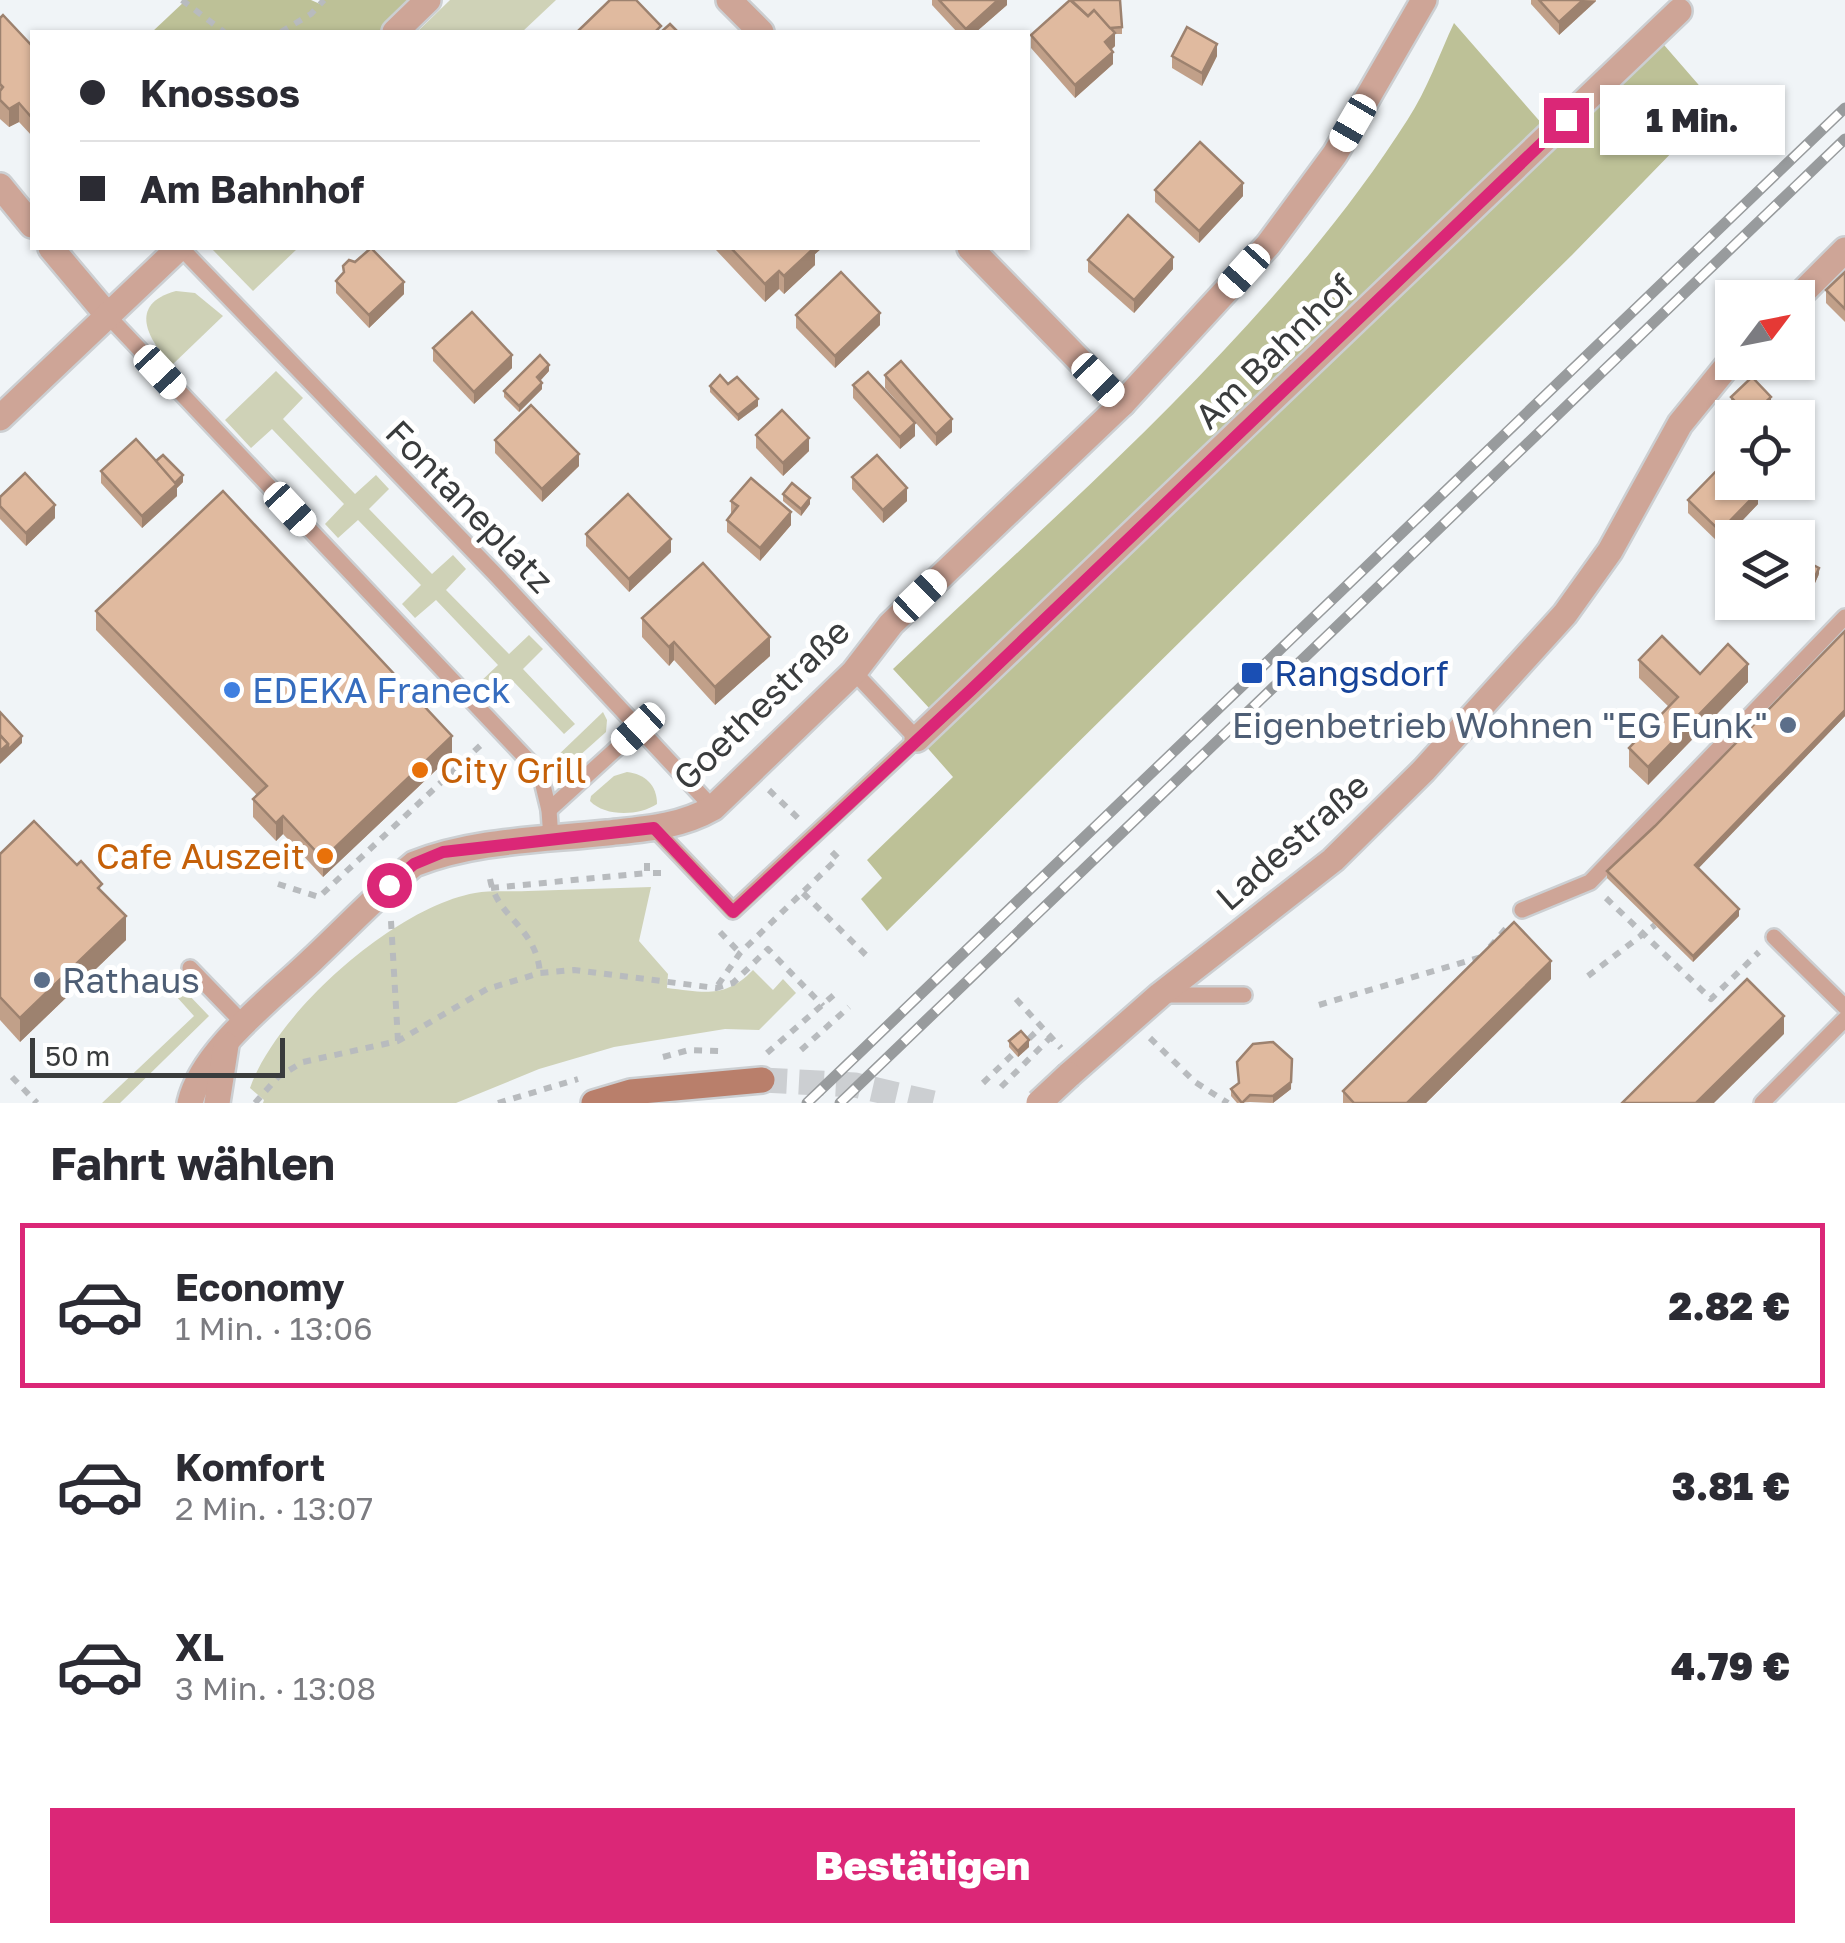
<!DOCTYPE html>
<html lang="de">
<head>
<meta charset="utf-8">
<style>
  body { margin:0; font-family:"Golos Text",sans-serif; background:#f7f7f7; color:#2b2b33; height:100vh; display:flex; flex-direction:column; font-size:38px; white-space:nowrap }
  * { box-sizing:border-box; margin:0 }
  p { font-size:32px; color:#7c7c81 }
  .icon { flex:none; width:55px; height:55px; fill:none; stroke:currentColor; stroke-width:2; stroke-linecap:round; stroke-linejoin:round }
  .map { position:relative; height:1103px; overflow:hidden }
  .sheet { display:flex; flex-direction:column; background:#fff; flex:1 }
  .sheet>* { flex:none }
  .top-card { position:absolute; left:30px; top:30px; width:1000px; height:220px; border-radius:0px; box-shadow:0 2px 8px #0004; display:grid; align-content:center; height:220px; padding:0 50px; background:#fff }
  .needle { width:65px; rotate:58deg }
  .tools { position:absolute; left:1715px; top:280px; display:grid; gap:20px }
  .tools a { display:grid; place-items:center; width:100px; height:100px; border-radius:0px; background:#fff; box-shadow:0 2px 8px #0004; font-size:50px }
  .scale { position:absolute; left:30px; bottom:25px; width:255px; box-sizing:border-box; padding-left:10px; border:5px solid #3a3c3d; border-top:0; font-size:28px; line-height:35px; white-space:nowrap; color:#3a3c3d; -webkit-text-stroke:8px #fff; paint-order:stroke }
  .end { position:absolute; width:45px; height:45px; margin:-22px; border:12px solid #db2777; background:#fff; box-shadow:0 0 0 5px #fff }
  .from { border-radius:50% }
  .bubble { position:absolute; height:70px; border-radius:0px; background:#fff; box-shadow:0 2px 8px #0004; font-size:32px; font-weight:800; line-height:70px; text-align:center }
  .car { position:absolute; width:30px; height:60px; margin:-30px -15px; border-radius:12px; box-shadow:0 0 8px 2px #0007; background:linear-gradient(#fff 24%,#345 0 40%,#fff 0 76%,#345 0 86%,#fff 0) }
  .top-card b { display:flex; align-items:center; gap:35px; height:95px; font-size:38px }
  .top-card b+b { border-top:2px solid #e1e1e2 }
  .top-card i { width:25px; height:25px; background:#2b2b33 }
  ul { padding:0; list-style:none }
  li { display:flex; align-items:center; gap:30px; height:165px; margin:0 20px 15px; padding:0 30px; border:5px solid transparent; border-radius:0px }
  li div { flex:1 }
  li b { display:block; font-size:38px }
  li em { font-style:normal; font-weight:800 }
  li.selected { border-color:#db2777 }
  li>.icon { width:90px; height:90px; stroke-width:1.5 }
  h2 { padding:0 50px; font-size:45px; line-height:120px }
  .action { display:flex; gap:20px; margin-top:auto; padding:20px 50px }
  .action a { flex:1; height:115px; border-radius:0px; background:#db2777; color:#fff; font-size:40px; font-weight:800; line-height:115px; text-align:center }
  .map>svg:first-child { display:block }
  .green { fill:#cfd2b7 }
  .forest { fill:#bdc197 }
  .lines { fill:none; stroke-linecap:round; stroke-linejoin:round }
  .secondary-tunnel { stroke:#cccfd2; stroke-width:25; stroke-dasharray:25 12; stroke-linecap:butt }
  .lane-casing { stroke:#cccfd2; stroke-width:20 }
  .street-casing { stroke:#cccfd2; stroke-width:30 }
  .secondary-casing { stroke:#cccfd2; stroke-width:30 }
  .path { stroke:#b8bbbe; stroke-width:6; stroke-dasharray:8 8; stroke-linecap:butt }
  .lane { stroke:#cea597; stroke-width:15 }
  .street { stroke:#cea597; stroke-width:25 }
  .secondary { stroke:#b97f6b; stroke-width:25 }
  .rail-casing { stroke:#989b9d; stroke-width:11 }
  .rail { stroke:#fff; stroke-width:8; stroke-dasharray:22; stroke-linecap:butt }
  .street-bridge-casing { stroke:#cccfd2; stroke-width:30; stroke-linecap:butt }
  .street-bridge { stroke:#cea597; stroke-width:25 }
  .wall { fill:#c1a089 }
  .shaded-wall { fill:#9d826f }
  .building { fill:#e0ba9f; stroke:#9d826f; stroke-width:2.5 }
  .route { stroke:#db2777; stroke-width:12 }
  .transit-dot { fill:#1a4fb4; stroke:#fff; stroke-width:4 }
  .shop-dot { fill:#3f7fe0; stroke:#fff; stroke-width:4 }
  .service-dot { fill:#5c6f8a; stroke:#fff; stroke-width:4 }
  .food-dot { fill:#e8710a; stroke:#fff; stroke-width:4 }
  .labels { text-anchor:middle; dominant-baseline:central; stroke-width:10; stroke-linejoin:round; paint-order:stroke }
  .street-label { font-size:35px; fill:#3a3c3d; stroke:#fff }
  .transit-label { font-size:35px; fill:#164399; stroke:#fff; text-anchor:start }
  .shop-label { font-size:35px; fill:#366cbe; stroke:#fff; text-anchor:start }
  .service-label { font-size:35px; fill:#4e5e75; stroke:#fff; text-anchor:end }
  .food-label { font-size:35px; fill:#c56008; stroke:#fff; text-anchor:start }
</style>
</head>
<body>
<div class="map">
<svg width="1845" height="1103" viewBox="0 0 1845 1103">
  <rect width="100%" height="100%" fill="#f0f4f7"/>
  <g class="green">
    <path d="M450 0H556L522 32H417Z"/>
    <path d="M211 248H298L253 291Z"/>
    <path d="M176 291 195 293 223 316 172 365C148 340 127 304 176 291Z"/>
    <path d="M276 371 303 398 283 419 355 494 376 475 389 489 369 509 432 574 453 555 466 569 446 590 509 654 529 635 543 649 523 669 575 724 564 734 512 680 492 698 478 684 498 665 436 600 415 618 402 604 421 585 358 520 338 538 325 524 344 504 272 429 251 448 225 420Z"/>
    <path d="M603 712 607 720 606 732 569 765 562 766 552 761Z"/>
    <path d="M627 772C645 774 657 785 657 804 639 816 605 817 590 801L591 796 614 776Z"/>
    <path d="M651 887 639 941 668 974 667 988C704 992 725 999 753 970L773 990 783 979 796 993 759 1030 725 1029 614 1047 539 1069 456 1103H263L264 1100 250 1088C276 1013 395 907 475 893 492 890 511 892 528 891 569 890 610 888 651 887Z"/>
    <path d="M181 992H186L209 1016 120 1103H102L194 1016 176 996Z"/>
  </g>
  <g class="forest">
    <path d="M186 0H311L320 4 324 0H428L395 32H152Z"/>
    <path d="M1454 23 1550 133 1658 38 1717 106 1572 255 887 931 861 899 882 878 867 860 953 777 924 744 942 722 893 669C1070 501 1277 325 1408 119 1427 90 1439 55 1454 23Z"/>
  </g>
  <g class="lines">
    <path class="secondary-tunnel" d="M762 1080 855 1085 933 1103"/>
    <defs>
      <g id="lane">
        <path d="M181 248 494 573 713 808"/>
        <path d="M109 317 540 773 549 810 551 839"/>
        <path d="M549 810 638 729"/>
        <path d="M654 828 733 911 917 739 854 672"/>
        <path d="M1522 910 1590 882 1845 617"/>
        <path d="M1774 937 1845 1007"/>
        <path d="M190 968 244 1024"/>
        <path d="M1163 995H1244"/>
        <path d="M1762 1103 1845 1019"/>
      </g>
      <g id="street">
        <path d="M729 0 761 32"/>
        <path d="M395 32 428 0"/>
        <path d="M0 186 32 225"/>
        <path d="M51 248 109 317"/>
        <path d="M970 248 1122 404"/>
        <path d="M1797 298 1845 250"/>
        <path d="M0 418 179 248"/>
        <path d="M917 739 1679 11"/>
        <path d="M1069 1075 1160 995 1333 860 1424 770 1565 614 1610 551 1680 424 1732 360"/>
        <path d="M190 1103C202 1050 274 997 313 959 347 927 378 894 414 864 474 840 542 840 607 833 644 829 680 827 713 808L854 672 891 624 1122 404 1268 245 1335 154 1424 0"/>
        <path d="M217 1103 226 1045"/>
      </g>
      <path id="secondary" d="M594 1103 631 1092 762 1080"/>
    </defs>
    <use href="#lane" class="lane-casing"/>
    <use href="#street" class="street-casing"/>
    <use href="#secondary" class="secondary-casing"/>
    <g class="path">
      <path d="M182 0 224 32"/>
      <path d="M281 32 311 14 324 0"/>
      <path d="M769 790 799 819"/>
      <path d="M647 863V873H663"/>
      <path d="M490 879C497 918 536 926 540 973"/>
      <path d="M278 884 319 897 484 742"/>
      <path d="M491 888 647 873"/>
      <path d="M803 893 869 958"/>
      <path d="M1606 898 1711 999 1759 952"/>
      <path d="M391 921 398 1041"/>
      <path d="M720 932 740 953"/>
      <path d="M1490 947 1508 926"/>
      <path d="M1588 976 1655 925"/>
      <path d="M718 985 740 953 838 858 829 849"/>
      <path d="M1016 999 1061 1048"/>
      <path d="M1319 1005 1481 957"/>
      <path d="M1150 1038 1195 1082 1228 1103"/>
      <path d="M801 1050 849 1007"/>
      <path d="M767 1053 836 993"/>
      <path d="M663 1057 689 1050 719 1051"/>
      <path d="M12 1077 37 1103"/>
      <path d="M983 1083 1041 1027"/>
      <path d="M1001 1087 1051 1037"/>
      <path d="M255 1103 278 1077 303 1062 398 1041 487 989 540 973 574 970 716 988 733 983 768 949 823 1006"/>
      <path d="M498 1103 578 1079"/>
    </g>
    <use href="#lane" class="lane"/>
    <use href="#street" class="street"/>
    <use href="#secondary" class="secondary"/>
    <defs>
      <g id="rail">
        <path d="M807 1103 1845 108"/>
        <path d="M840 1103 1845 139"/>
      </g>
    </defs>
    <use href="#rail" class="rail-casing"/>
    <use href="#rail" class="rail"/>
    <defs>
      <path id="street-bridge" d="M1039 1103 1069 1075"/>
    </defs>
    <use href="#street-bridge" class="street-bridge-casing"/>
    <use href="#street-bridge" class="street-bridge"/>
  </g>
  <g class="wall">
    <path d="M932 0H1007V5L976 32H957L932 5Z"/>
    <path d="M1531 0H1596V1L1559 35 1531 4Z"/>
    <path d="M0 18 32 46V136L19 122 9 127 0 119Z"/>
    <path d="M1122 27V34H1115V46L1111 50 1113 64 1075 98 1031 48V35Z"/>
    <path d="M1172 56H1217L1202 86 1172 68Z"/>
    <path d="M1155 190 1243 196 1199 243 1155 202Z"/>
    <path d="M716 248H822L815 254V265L784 294 779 289 765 302 716 250Z"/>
    <path d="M1088 260 1173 269 1134 313 1088 272Z"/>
    <path d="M343 266 404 294 369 328 336 293V281L343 274Z"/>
    <path d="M1845 272V322L1826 303V290Z"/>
    <path d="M796 315 880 325 835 368 796 328Z"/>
    <path d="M433 348 512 368 474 404 433 361Z"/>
    <path d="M549 371 540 381 542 389 519 412 504 397V391Z"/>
    <path d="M885 375 952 432 936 446 885 388Z"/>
    <path d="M728 384 758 406 738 421 710 392V386Z"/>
    <path d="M853 385 915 436 900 449 853 398Z"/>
    <path d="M1731 397 1771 404 1756 418H1744L1731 403Z"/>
    <path d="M756 435 809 451 783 476 756 448Z"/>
    <path d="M495 440 579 466 542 502 495 453Z"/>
    <path d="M156 461 183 482 177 488V496L142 528 101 483V471Z"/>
    <path d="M852 477 907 501 883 523 852 489Z"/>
    <path d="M783 494 810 504 801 516 783 501Z"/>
    <path d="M0 497 55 518 26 546 0 519Z"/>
    <path d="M1688 500 1758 504 1720 544 1688 513Z"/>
    <path d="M731 501 791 525 760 561 727 532V520L731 514Z"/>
    <path d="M586 534 671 552 629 592 586 546Z"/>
    <path d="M1819 574 1802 612 1781 602H1798Z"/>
    <path d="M96 611 452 755 323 877 283 834 276 841 253 817V799L257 795 96 630Z"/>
    <path d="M642 618 770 656 715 705 674 660 669 666 642 637Z"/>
    <path d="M1845 631V716L1698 868 1739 916 1693 962 1607 878V871L1655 826Z"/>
    <path d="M1639 660 1700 674 1748 682 1648 785 1629 767V748L1669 707 1639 678Z"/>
    <path d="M0 854 102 892 126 940 20 1042 0 1020Z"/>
    <path d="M1551 979 1426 1103H1343V1091Z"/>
    <path d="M1009 1041 1029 1047 1018 1057 1009 1047Z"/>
    <path d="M1292 1059 1291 1089 1273 1103 1250 1102 1237 1103 1231 1096V1089Z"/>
  </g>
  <g class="shaded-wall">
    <path d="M998 0H1007V5L976 32H966V29Z"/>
    <path d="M1583 0 1596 1 1559 35V22Z"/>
    <path d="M1115 33V46L1105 55V42Z"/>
    <path d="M1217 44V56L1202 86V73Z"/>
    <path d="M1113 52V64L1075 98V85Z"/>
    <path d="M19 103V122L9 127V109Z"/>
    <path d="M1243 183V196L1199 243V231Z"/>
    <path d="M810 248H822L815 254V265L784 294V276Z"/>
    <path d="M1173 257V269L1134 313V300Z"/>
    <path d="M779 271V289L765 302V284Z"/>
    <path d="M404 282V294L369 328V315Z"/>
    <path d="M880 313V325L835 368V356Z"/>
    <path d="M512 355V368L474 404V392Z"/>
    <path d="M549 365V371L537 384V377Z"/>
    <path d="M542 383V389L519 412V406Z"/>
    <path d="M1771 397V404L1756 418H1750Z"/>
    <path d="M758 399V406L738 421V415Z"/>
    <path d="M952 419V432L936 446V434Z"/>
    <path d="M915 423V436L900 449V437Z"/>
    <path d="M809 438V451L783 476V463Z"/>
    <path d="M579 454V466L542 502V489Z"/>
    <path d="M183 475V482L177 488V496L142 528V516Z"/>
    <path d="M907 488V501L883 523V510Z"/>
    <path d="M1758 492V504L1720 544V531Z"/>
    <path d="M810 498V504L801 516V509Z"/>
    <path d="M55 505V518L26 546V533Z"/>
    <path d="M791 512V525L760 561V548Z"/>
    <path d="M671 539V552L629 592V579Z"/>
    <path d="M1819 568V574L1802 612V606Z"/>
    <path d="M770 637V656L715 705V687Z"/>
    <path d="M674 642V660L669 666V647Z"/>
    <path d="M1748 664V682L1648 785V767Z"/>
    <path d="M1845 710V716L1695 872V865Z"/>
    <path d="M22 736V743L0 764V751L8 744Z"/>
    <path d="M452 736V755L323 877V859Z"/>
    <path d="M283 816V834L276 841V823Z"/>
    <path d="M1739 909V916L1693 962V956Z"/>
    <path d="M126 916V940L20 1042V1018Z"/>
    <path d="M1551 961V979L1426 1103H1407Z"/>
    <path d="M1784 1016V1034L1714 1103H1696Z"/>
    <path d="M1029 1040V1047L1018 1057V1051Z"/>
    <path d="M1291 1082V1089L1273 1103V1096Z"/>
  </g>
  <g class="building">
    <path d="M610 0H636L661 26 655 32H581L579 30Z"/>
    <path d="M939 0H998L966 29Z"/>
    <path d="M1070 0 1088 16 1094 10 1115 33 1105 42 1113 52 1075 85 1031 35Z"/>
    <path d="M1071 0H1120L1122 27 1110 28 1094 10 1088 16Z"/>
    <path d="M1539 0H1583L1559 22Z"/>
    <path d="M3 15 32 46V118L19 103 9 109 0 100V91L3 87 0 84V18Z"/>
    <path d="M670 24 678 32H661Z"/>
    <path d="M1187 27 1217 44 1202 73 1172 56Z"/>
    <path d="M1200 142 1243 183 1199 231 1155 190Z"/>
    <path d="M1128 215 1173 257 1134 300 1088 260Z"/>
    <path d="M371 248 404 282 369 315 336 281 344 272 343 266 349 260 355 262Z"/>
    <path d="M731 248H814L784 276 779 271 765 284Z"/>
    <path d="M841 272 880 313 835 356 796 315Z"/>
    <path d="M1845 272V309L1826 290Z"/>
    <path d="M472 312 512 355 474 392 433 348Z"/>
    <path d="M540 355 549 365 537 377 542 383 519 406 504 391Z"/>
    <path d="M901 361 952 419 936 434 885 375Z"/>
    <path d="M868 372 915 423 900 437 853 385Z"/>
    <path d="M720 375 728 384 737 377 758 399 738 415 710 386Z"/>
    <path d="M1752 377 1771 397 1750 417 1731 397Z"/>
    <path d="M531 405 579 454 542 489 495 440Z"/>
    <path d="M782 410 809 438 783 463 756 435Z"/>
    <path d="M136 439 177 484 142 516 101 471Z"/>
    <path d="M163 455 183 475 175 483 156 461Z"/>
    <path d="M877 455 907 488 883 510 852 477Z"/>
    <path d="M1726 461 1732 468V482H1748L1758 492 1720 531 1688 500Z"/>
    <path d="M25 473 55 505 26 533 0 506V497Z"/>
    <path d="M751 478 791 512 760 548 727 520 738 506 731 501Z"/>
    <path d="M792 483 810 498 801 509 783 494Z"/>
    <path d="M223 491 452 736 323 859 283 816 276 823 253 799 267 786 96 611Z"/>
    <path d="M628 494 671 539 629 579 586 534Z"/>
    <path d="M1798 557 1819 568 1802 606 1795 602H1798Z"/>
    <path d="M703 563 770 637 715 687 674 642 669 647 642 618Z"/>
    <path d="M1845 631V710L1695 865 1739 909 1693 956 1607 871 1655 826Z"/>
    <path d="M1662 636 1700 674 1728 644 1748 664 1648 767 1629 748 1678 697 1639 660Z"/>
    <path d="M0 712 22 736 8 750V744L0 735Z"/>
    <path d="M0 735 8 744 0 751Z"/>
    <path d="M34 821 77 865 81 861 102 884 98 888 126 916 20 1018 0 997V854Z"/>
    <path d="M1514 922 1551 961 1407 1103H1354L1343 1091Z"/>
    <path d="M1747 979 1784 1016 1696 1103H1622Z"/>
    <path d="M1021 1031 1029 1040 1018 1051 1009 1041Z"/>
    <path d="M1273 1042 1292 1059 1291 1082 1273 1096 1250 1095 1242 1103 1231 1089 1239 1083 1237 1062 1253 1044Z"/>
  </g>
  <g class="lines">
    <path class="route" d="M389 885 414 864 443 852 654 828 733 912 971 690 1566 120"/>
  </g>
  <rect class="transit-dot" x="1240" y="661" width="24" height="24" rx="5"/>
  <circle class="shop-dot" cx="232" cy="690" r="10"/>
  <g class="service-dot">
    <circle cx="1788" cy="725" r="10"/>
    <circle cx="42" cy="980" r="10"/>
  </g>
  <g class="food-dot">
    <circle cx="420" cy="770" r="10"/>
    <circle cx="325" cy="856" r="10"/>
  </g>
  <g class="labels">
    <g class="street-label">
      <text transform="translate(1274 351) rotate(-44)">Am Bahnhof</text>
      <text transform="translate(470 506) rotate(46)">Fontaneplatz</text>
      <text transform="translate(761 704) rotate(-44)">Goethestraße</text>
      <text transform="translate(1292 841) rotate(-41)">Ladestraße</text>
    </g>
    <g class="transit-label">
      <text x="1274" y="673">Rangsdorf</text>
    </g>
    <g class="shop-label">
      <text x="252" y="690">EDEKA Franeck</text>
    </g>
    <g class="service-label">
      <text x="1768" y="725">Eigenbetrieb Wohnen "EG Funk"</text>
      <text x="62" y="980" text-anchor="start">Rathaus</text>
    </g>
    <g class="food-label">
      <text x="440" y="770">City Grill</text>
      <text x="305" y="856" text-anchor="end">Cafe Auszeit</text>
    </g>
  </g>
</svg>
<div class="tools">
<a><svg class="needle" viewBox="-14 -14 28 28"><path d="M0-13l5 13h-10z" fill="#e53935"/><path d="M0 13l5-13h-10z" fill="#7c7c81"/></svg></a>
<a><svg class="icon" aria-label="locate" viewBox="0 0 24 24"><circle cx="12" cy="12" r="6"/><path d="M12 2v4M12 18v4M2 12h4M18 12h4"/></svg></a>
<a><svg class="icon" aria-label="layers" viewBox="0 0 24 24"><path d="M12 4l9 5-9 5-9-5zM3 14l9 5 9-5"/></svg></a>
</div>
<div class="scale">50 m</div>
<i class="end from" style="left:389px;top:885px"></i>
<i class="end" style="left:1566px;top:120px"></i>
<div class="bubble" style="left:1600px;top:85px;width:185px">1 Min.</div>
<i class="car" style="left:1353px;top:123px;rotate:210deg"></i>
<i class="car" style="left:1244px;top:271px;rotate:222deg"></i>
<i class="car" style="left:160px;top:372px;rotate:137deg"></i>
<i class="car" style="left:1098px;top:380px;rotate:136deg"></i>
<i class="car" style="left:290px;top:509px;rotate:137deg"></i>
<i class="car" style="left:920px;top:596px;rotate:46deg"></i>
<i class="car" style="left:638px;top:729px;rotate:227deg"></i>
<div class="top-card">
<b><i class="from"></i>Knossos</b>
<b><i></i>Am Bahnhof</b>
</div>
</div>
<section class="sheet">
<h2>Fahrt wählen</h2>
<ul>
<li class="selected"><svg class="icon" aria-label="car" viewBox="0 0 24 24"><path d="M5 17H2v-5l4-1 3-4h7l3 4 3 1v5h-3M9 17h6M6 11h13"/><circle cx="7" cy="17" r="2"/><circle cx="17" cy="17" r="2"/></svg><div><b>Economy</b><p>1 Min. · 13:06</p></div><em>2.82 €</em></li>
<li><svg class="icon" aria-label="car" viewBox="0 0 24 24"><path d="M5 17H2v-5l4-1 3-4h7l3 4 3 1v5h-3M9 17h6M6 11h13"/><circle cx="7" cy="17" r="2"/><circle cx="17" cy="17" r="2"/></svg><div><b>Komfort</b><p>2 Min. · 13:07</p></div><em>3.81 €</em></li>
<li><svg class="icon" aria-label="car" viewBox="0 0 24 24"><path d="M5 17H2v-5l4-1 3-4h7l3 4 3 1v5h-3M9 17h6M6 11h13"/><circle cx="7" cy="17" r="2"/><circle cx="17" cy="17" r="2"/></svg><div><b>XL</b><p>3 Min. · 13:08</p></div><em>4.79 €</em></li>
</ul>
<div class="action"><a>Bestätigen</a></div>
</section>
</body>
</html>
